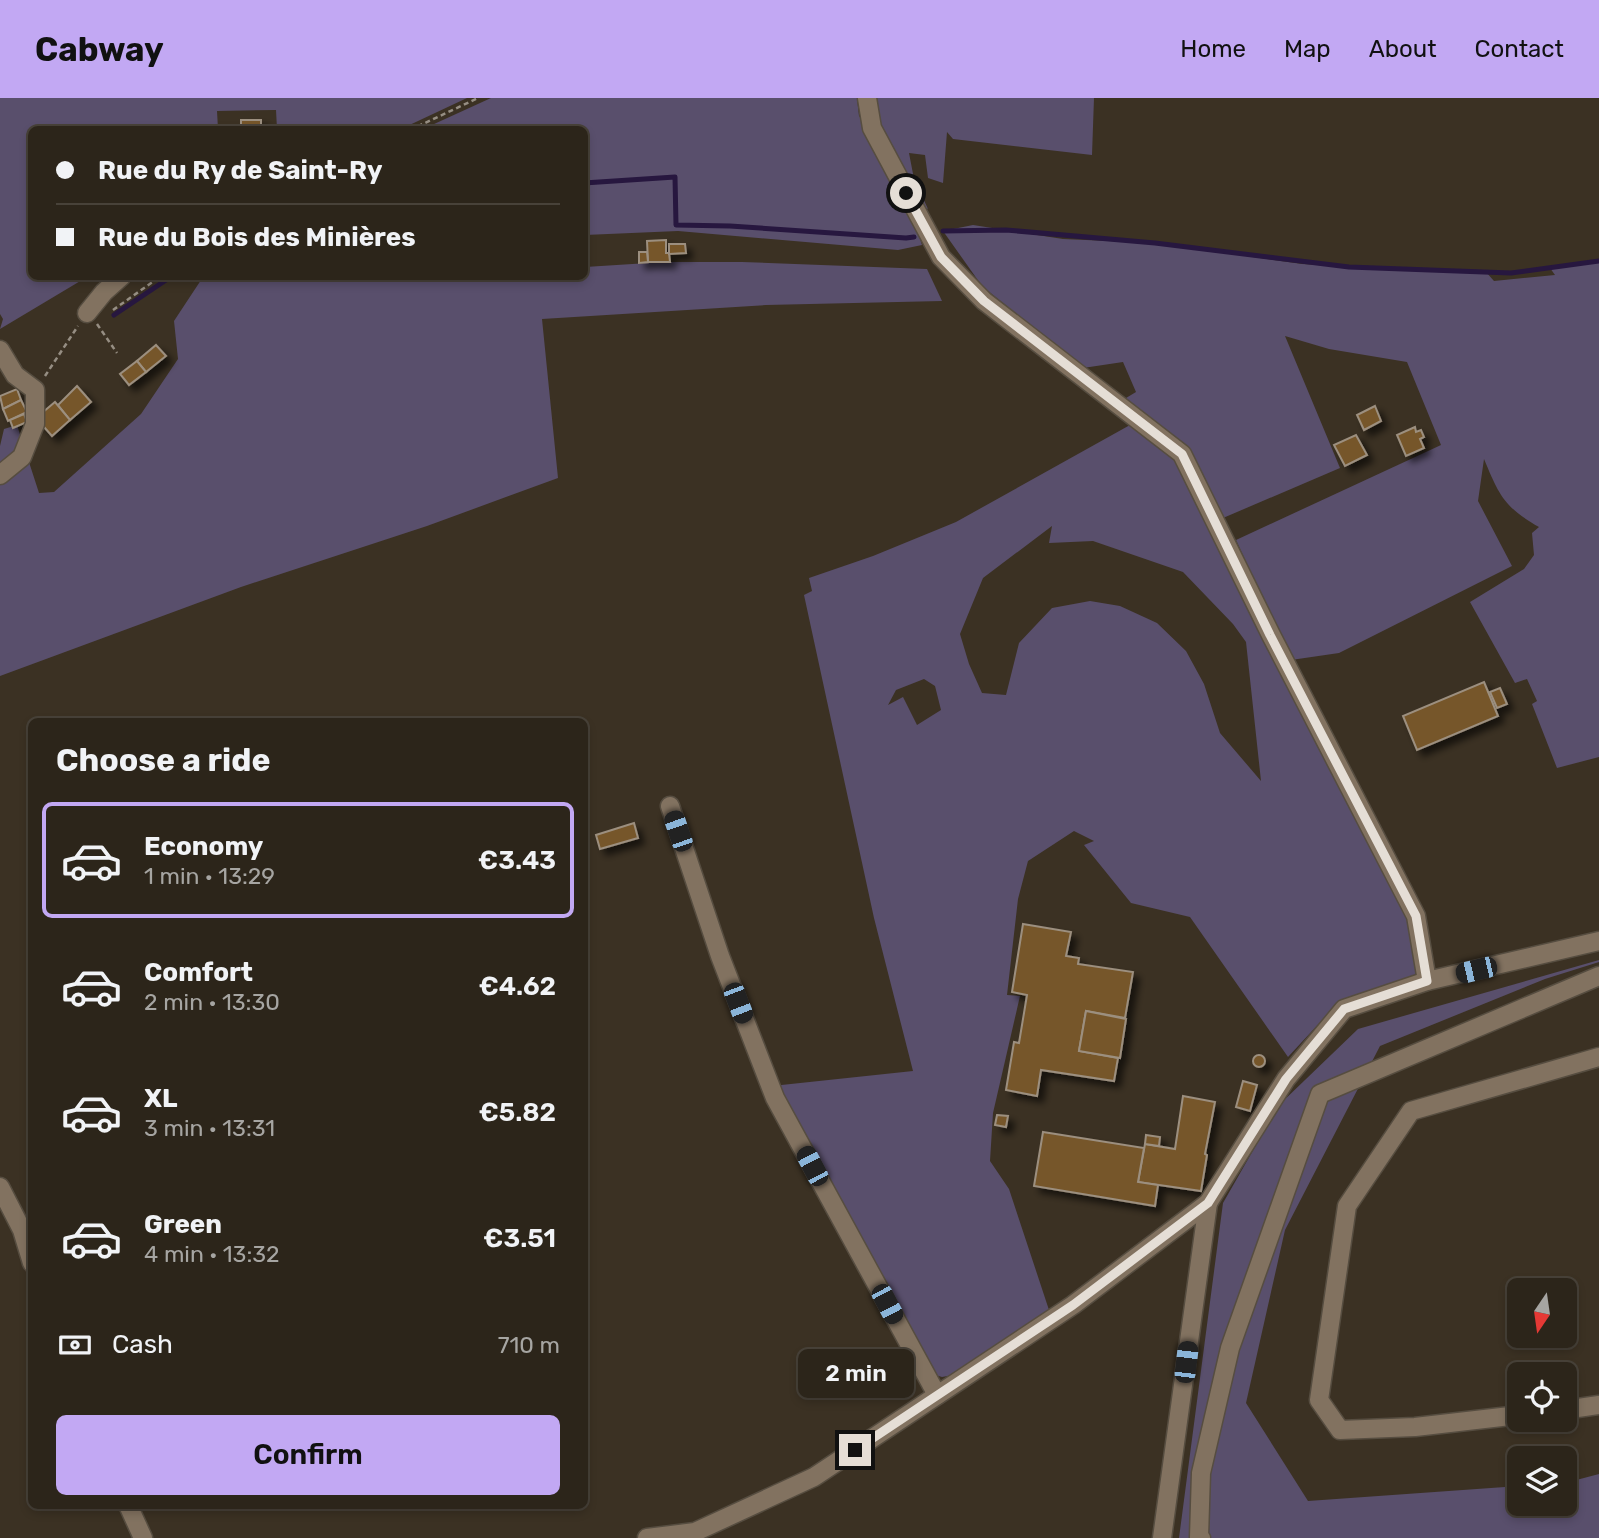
<!DOCTYPE html>
<html lang="en">
<head>
<meta charset="utf-8">
<style>
  body { margin:0; font-family:Rubik,sans-serif; background:#342d23; color:#f1f3f6; height:100vh; display:flex; flex-direction:column; font-size:26px; white-space:nowrap }
  * { box-sizing:border-box; margin:0 }
  p { font-size:23px; color:#a6a5a2 }
  .icon { flex:none; width:38px; height:38px; fill:none; stroke:currentColor; stroke-width:2; stroke-linecap:round; stroke-linejoin:round }
  .map { position:relative; flex:1; overflow:hidden }
  .panel { position:absolute; left:28px; top:620px; width:560px; height:791px; display:flex; flex-direction:column; background:#2c251a; border-radius:10px; box-shadow:0 4px 10px #0003,0 0 0 2px #484239 }
  .panel>* { flex:none }
  .hud { position:absolute; left:28px; top:28px; width:560px; height:154px; border-radius:10px; box-shadow:0 4px 10px #0003,0 0 0 2px #484239; display:grid; align-content:center; height:154px; padding:0 28px; background:#2c251a }
  .needle { width:46px; rotate:193deg }
  .controls { position:absolute; left:1507px; top:1180px; display:grid; gap:14px }
  .controls a { display:grid; place-items:center; width:70px; height:70px; border-radius:10px; background:#2c251a; box-shadow:0 4px 10px #0003,0 0 0 2px #484239; font-size:35px }
  .end { position:absolute; width:32px; height:32px; margin:-16px; border:9px solid #e5ded6; background:#111; box-shadow:0 0 0 4px #111 }
  .from { border-radius:50% }
  .bubble { position:absolute; height:49px; border-radius:10px; background:#2c251a; box-shadow:0 4px 10px #0003,0 0 0 2px #484239; font-size:23px; font-weight:600; line-height:49px; text-align:center }
  .car { position:absolute; width:21px; height:42px; margin:-21px -10px; border-radius:9px; box-shadow:0 0 5px 2px #0007; background:linear-gradient(#222 24%,#8ab4d8 0 40%,#222 0 76%,#8ab4d8 0 86%,#222 0) }
  .hud b { display:flex; align-items:center; gap:24px; height:66px; font-size:26px }
  .hud b+b { border-top:2px solid #484239 }
  .hud i { width:18px; height:18px; background:#f1f3f6 }
  ul { padding:0; list-style:none }
  li { display:flex; align-items:center; gap:21px; height:116px; margin:0 14px 10px; padding:0 14px; border:4px solid transparent; border-radius:10px }
  li div { flex:1 }
  li b { display:block; font-size:26px }
  li em { font-style:normal; font-weight:600 }
  li.selected { border-color:#c2a8f3 }
  li>.icon { width:63px; height:63px; stroke-width:1.5 }
  h2 { padding:0 28px; font-size:32px; line-height:84px }
  .pay { display:flex; align-items:center; gap:18px; height:77px; padding:0 28px; font-size:26px }
  .pay p { margin-inline-start:auto }
  .cta { display:flex; gap:14px; margin-top:auto; padding:14px 28px }
  .cta a { flex:1; height:80px; border-radius:10px; background:#c2a8f3; color:#111; font-size:28px; font-weight:600; line-height:80px; text-align:center }
  header { display:flex; align-items:center; gap:42px; box-sizing:border-box; height:98px; padding:0 35px; background:#c2a8f3; color:#111 }
  header strong { font-size:33px }
  nav { display:flex; gap:38px; margin-inline-start:auto; font-size:24px }
  .map>svg:first-child { display:block }
  .green { fill:#594f6c; fill-rule:evenodd }
  .lines { fill:none; stroke-linecap:round; stroke-linejoin:round }
  .stream { stroke:#27173f; stroke-width:5 }
  .building { fill:#76562a; stroke:#9c8f7f; stroke-width:2; filter:url(#shadow) }
  .minor-casing { stroke:#564d40; stroke-width:21 }
  .path { stroke:#968e83; stroke-width:2.5; stroke-dasharray:5 3.5; stroke-linecap:butt }
  .minor { stroke:#827260; stroke-width:18 }
  .route { stroke:#e5ded6; stroke-width:9 }
</style>
</head>
<body>
<header>
<strong>Cabway</strong>
<nav><a>Home</a><a>Map</a><a>About</a><a>Contact</a></nav>
</header>
<div class="map">
<svg width="1599" height="1440" viewBox="0 0 1599 1440">
  <defs>
    <filter id="shadow"><feDropShadow dx="6" dy="6" stdDeviation="3.5" flood-color="#0009"/></filter>
  </defs>
  <rect width="100%" height="100%" fill="#3b3123"/>
  <g class="green">
    <path d="M0 0H467L401 31H277L276 12 217 13 218 31 32 32V178L87 179 0 231 3 221 0 216Z"/>
    <path d="M491 0H857L859 18 866 27 872 0H1094L1092 57 953 41 947 34 943 85 928 80 925 57 909 55 914 81 928 111 918 106 910 110 922 147 898 152 678 133 585 137 584 32H421Z"/>
    <path d="M973 127 1063 141 1155 145 1302 166 1433 174H1486L1494 183 1555 177 1550 170 1599 163V659L1557 670 1532 606 1537 603 1527 581 1515 585 1470 504 1524 471 1534 457 1532 435 1539 429C1504 409 1499 397 1484 361L1478 403 1512 468 1339 555 1291 562 1236 442 1441 347 1407 264 1329 251 1285 238 1340 370 1223 420 1185 351 1126 300 1136 294 1123 264 1083 270 982 188 943 133Z"/>
    <path d="M664 164H742L927 171 942 203 766 207 542 221 558 380 427 428 241 489 0 578V348L4 331 17 327 39 395 54 394 141 316 178 261 174 223 203 179 584 178 585 169Z"/>
    <path d="M1130 327 1178 360 1413 822 1419 878 1337 906 1288 959 1190 819 1131 805 1084 747 1094 743 1074 733 1028 763 1018 801 1007 897 1020 898 993 1015 990 1063 1009 1091 1049 1212 953 1277 942 1279 932 1276 772 988 913 973 874 820 804 497 812 493 809 480 873 458 956 424ZM1052 428 1049 445 1093 443 1183 474 1233 526 1246 544 1261 683 1220 635 1204 586 1186 553 1157 525 1120 508 1090 503 1052 510 1019 545 1006 597 982 595 969 566 960 536 983 480ZM924 581 935 588 941 612 917 627 903 599 888 607 896 592Z"/>
    <path d="M1599 862V864L1545 881 1380 948 1285 1132 1246 1305 1308 1403 1519 1388V1405H1564L1565 1385 1599 1376V1440H1179L1223 1105 1279 1007 1358 931Z"/>
  </g>
  <g class="lines">
    <g class="stream">
      <path d="M584 85 675 79 676 127 730 128 906 140 914 139"/>
      <path d="M943 133 1006 132 1155 145 1349 169 1511 175 1599 163"/>
      <path d="M114 217 172 178"/>
    </g>
  </g>
  <g class="building">
    <rect x="241" y="22" width="20" height="10"/>
    <path d="M666 142V155H669L670 164H648L647 143Z"/>
    <path d="M669 146H685L686 155 669 156Z"/>
    <path d="M639 154H647L648 164 639 165Z"/>
    <path d="M156 247 166 258 146 274 137 263Z"/>
    <path d="M137 263 146 274 129 287 120 276Z"/>
    <path d="M77 288 91 304 70 322 58 307Z"/>
    <path d="M17 291 21 302 3 311 0 298Z"/>
    <path d="M21 302 27 314 8 323 3 311Z"/>
    <path d="M55 304 70 322 52 338 36 320Z"/>
    <path d="M1375 308 1381 323 1364 332 1357 317Z"/>
    <path d="M24 316 27 324 13 330 10 322Z"/>
    <path d="M1415 329 1416 334 1421 332 1424 339 1420 341 1424 350 1406 358 1397 337Z"/>
    <path d="M1356 337 1367 357 1345 368 1334 347Z"/>
    <path d="M1484 584 1498 618 1417 652 1403 618Z"/>
    <path d="M1500 590 1507 606 1497 610 1490 594Z"/>
    <path d="M634 725 638 740 600 751 596 737Z"/>
    <path d="M1023 826 1071 834 1066 858 1079 860 1078 866 1133 874 1125 920 1086 913 1079 953 1118 960 1114 983 1041 972 1037 998 1006 992 1014 944 1019 945 1027 897 1012 894Z"/>
    <path d="M1086 913 1126 921 1120 960 1079 953Z"/>
    <circle cx="1259" cy="963" r="6"/>
    <path d="M1243 983 1257 987 1250 1013 1236 1009Z"/>
    <path d="M1183 998 1215 1004 1205 1056 1207 1057 1201 1093 1138 1084 1145 1046 1175 1051Z"/>
    <path d="M997 1017 1008 1018 1006 1029 995 1027Z"/>
    <path d="M1043 1034 1144 1050 1138 1084 1158 1087 1155 1108 1034 1088Z"/>
    <path d="M1146 1037 1160 1039 1159 1048 1145 1046Z"/>
  </g>
  <g class="lines">
    <defs>
      <g id="minor">
        <path d="M867 0 872 30 941 159 984 203 1182 356 1271 537 1416 818 1427 883"/>
        <path d="M87 215 104 194 122 178"/>
        <path d="M0 252 15 277 35 292V326L22 359 0 377"/>
        <path d="M670 708 720 858 775 1000 937 1297"/>
        <path d="M0 1089 22 1132 32 1165"/>
        <path d="M1564 1312 1599 1307"/>
        <path d="M1519 1317 1415 1329 1340 1332 1319 1302 1347 1108 1411 1013 1599 959"/>
        <path d="M128 1407 143 1440"/>
        <path d="M647 1440 695 1434 814 1379 1073 1207 1208 1105 1286 981 1344 911 1427 883 1599 843"/>
        <path d="M1162 1440 1208 1105"/>
        <path d="M1201 1440 1199 1439 1201 1375 1230 1250 1320 996 1599 878"/>
      </g>
    </defs>
    <use href="#minor" class="minor-casing"/>
    <g class="path">
      <path d="M410 32 478 0"/>
      <path d="M113 212 161 178"/>
      <path d="M97 226 117 255"/>
      <path d="M45 278 78 228"/>
    </g>
    <use href="#minor" class="minor"/>
  </g>
  <g class="lines">
    <path class="route" d="M855 1352 1073 1207 1208 1105 1286 981 1344 911 1427 883 1416 818 1270 537 1182 356 984 203 941 159 906 95"/>
  </g>
</svg>
<div class="controls">
<a><svg class="needle" viewBox="-14 -14 28 28"><path d="M0-13l5 13h-10z" fill="#e53935"/><path d="M0 13l5-13h-10z" fill="#a6a5a2"/></svg></a>
<a><svg class="icon" aria-label="locate" viewBox="0 0 24 24"><circle cx="12" cy="12" r="6"/><path d="M12 2v4M12 18v4M2 12h4M18 12h4"/></svg></a>
<a><svg class="icon" aria-label="layers" viewBox="0 0 24 24"><path d="M12 4l9 5-9 5-9-5zM3 14l9 5 9-5"/></svg></a>
</div>
<i class="end from" style="left:906px;top:95px"></i>
<i class="end" style="left:855px;top:1352px"></i>
<div class="bubble" style="left:798px;top:1251px;width:116px">2 min</div>
<i class="car" style="left:678px;top:733px;rotate:341deg"></i>
<i class="car" style="left:1476px;top:872px;rotate:257deg"></i>
<i class="car" style="left:738px;top:905px;rotate:159deg"></i>
<i class="car" style="left:812px;top:1068px;rotate:332deg"></i>
<i class="car" style="left:887px;top:1206px;rotate:152deg"></i>
<i class="car" style="left:1186px;top:1264px;rotate:7deg"></i>
<div class="hud">
<b><i class="from"></i>Rue du Ry de Saint-Ry</b>
<b><i></i>Rue du Bois des Minières</b>
</div>
<section class="panel">
<h2>Choose a ride</h2>
<ul>
<li class="selected"><svg class="icon" aria-label="car" viewBox="0 0 24 24"><path d="M5 17H2v-5l4-1 3-4h7l3 4 3 1v5h-3M9 17h6M6 11h13"/><circle cx="7" cy="17" r="2"/><circle cx="17" cy="17" r="2"/></svg><div><b>Economy</b><p>1 min · 13:29</p></div><em>€3.43</em></li>
<li><svg class="icon" aria-label="car" viewBox="0 0 24 24"><path d="M5 17H2v-5l4-1 3-4h7l3 4 3 1v5h-3M9 17h6M6 11h13"/><circle cx="7" cy="17" r="2"/><circle cx="17" cy="17" r="2"/></svg><div><b>Comfort</b><p>2 min · 13:30</p></div><em>€4.62</em></li>
<li><svg class="icon" aria-label="car" viewBox="0 0 24 24"><path d="M5 17H2v-5l4-1 3-4h7l3 4 3 1v5h-3M9 17h6M6 11h13"/><circle cx="7" cy="17" r="2"/><circle cx="17" cy="17" r="2"/></svg><div><b>XL</b><p>3 min · 13:31</p></div><em>€5.82</em></li>
<li><svg class="icon" aria-label="car" viewBox="0 0 24 24"><path d="M5 17H2v-5l4-1 3-4h7l3 4 3 1v5h-3M9 17h6M6 11h13"/><circle cx="7" cy="17" r="2"/><circle cx="17" cy="17" r="2"/></svg><div><b>Green</b><p>4 min · 13:32</p></div><em>€3.51</em></li>
</ul>
<div class="pay"><svg class="icon" aria-label="cash" viewBox="0 0 24 24"><path d="M3 7h18v10H3z"/><circle cx="12" cy="12" r="2"/></svg>Cash<p>710 m</p></div>
<div class="cta"><a>Confirm</a></div>
</section>
</div>
</body>
</html>
